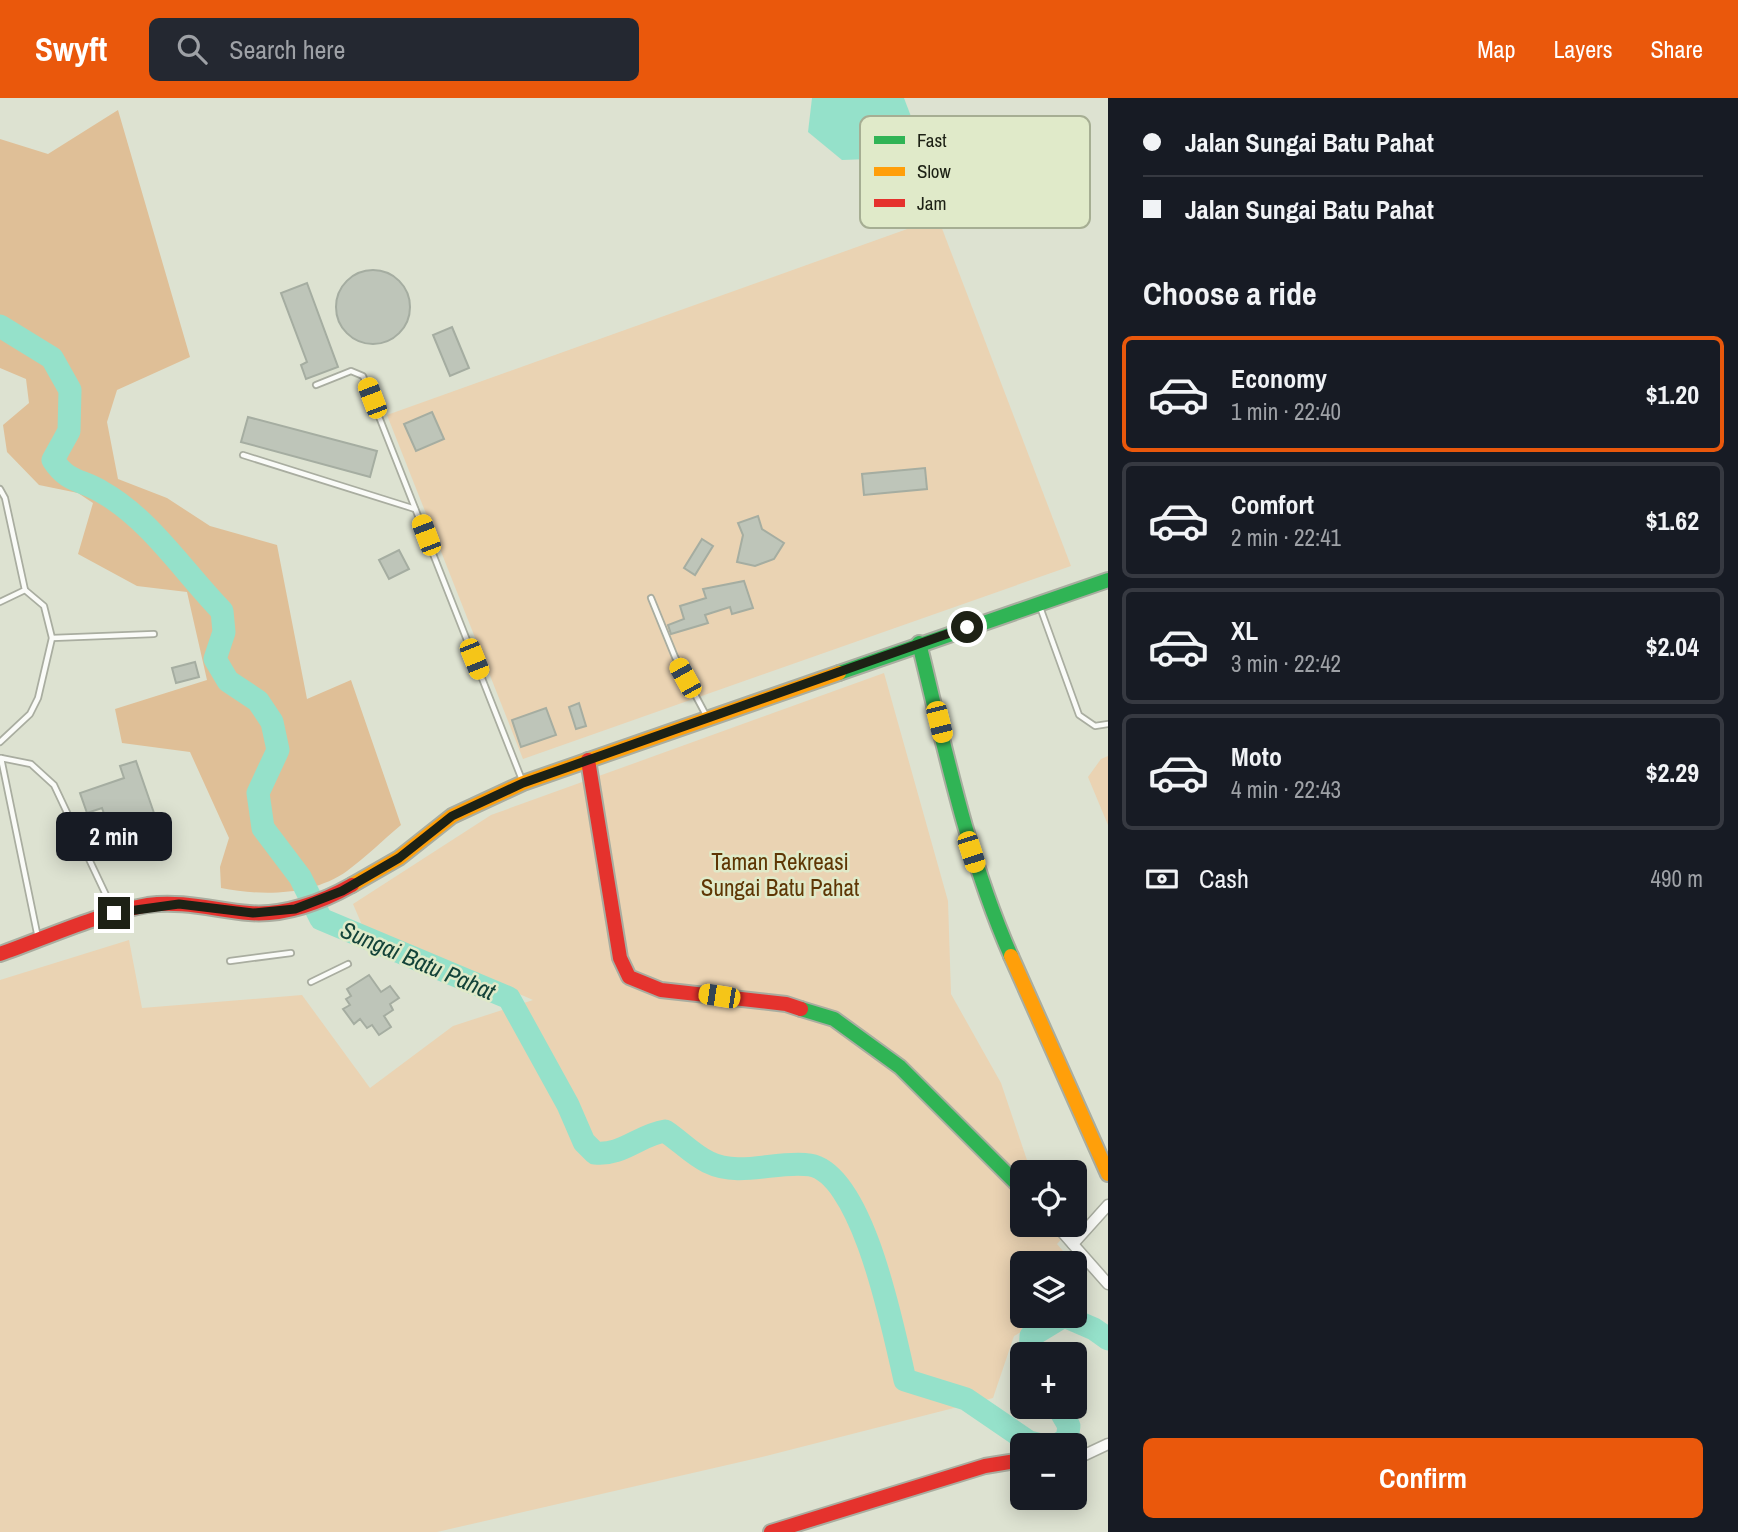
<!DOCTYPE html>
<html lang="en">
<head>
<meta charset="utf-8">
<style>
  body { margin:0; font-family:"Archivo Narrow",sans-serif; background:#242831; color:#f1f3f6; height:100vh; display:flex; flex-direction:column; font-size:26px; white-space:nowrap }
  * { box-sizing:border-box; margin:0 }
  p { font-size:23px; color:#9ea1a6 }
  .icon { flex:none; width:38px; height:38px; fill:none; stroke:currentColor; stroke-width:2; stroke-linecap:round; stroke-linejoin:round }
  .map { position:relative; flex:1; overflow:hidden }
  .details { display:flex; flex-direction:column; background:#171b24; width:630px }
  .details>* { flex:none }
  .banner { display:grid; align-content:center; height:154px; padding:0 35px; background:#171b24 }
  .controls { position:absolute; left:1010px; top:1062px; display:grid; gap:14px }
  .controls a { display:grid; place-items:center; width:77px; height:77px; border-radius:10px; background:#171b24; box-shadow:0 4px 18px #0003; font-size:35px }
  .end { position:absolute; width:32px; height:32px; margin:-16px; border:9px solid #1d2115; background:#fff; box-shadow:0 0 0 4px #fff }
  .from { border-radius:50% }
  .bubble { position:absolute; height:49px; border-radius:10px; background:#171b24; box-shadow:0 4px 18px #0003; font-size:23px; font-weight:700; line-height:49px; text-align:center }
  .car { position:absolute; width:21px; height:42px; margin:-21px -10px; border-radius:9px; box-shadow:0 0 5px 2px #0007; background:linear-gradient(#f5c518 24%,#345 0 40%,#f5c518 0 76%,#345 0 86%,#f5c518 0) }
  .banner b { display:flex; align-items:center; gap:24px; height:66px; font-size:26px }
  .banner b+b { border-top:2px solid #363941 }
  .banner i { width:18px; height:18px; background:#f1f3f6 }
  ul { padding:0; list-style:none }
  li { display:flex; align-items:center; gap:21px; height:116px; margin:0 14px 10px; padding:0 21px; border:4px solid #363941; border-radius:10px }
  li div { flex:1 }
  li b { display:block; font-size:26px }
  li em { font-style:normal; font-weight:700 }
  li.active { border-color:#ea580c }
  li>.icon { width:63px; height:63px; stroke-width:1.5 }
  h2 { padding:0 35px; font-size:32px; line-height:84px }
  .pay { display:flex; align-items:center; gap:18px; height:77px; padding:0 35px; font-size:26px }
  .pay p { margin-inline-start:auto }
  .primary-button { display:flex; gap:14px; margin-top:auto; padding:14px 35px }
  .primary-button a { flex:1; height:80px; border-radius:10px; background:#ea580c; color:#fff; font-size:28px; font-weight:700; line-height:80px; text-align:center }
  header { display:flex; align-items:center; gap:42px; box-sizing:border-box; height:98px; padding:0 35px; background:#ea580c; color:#fff }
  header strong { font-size:33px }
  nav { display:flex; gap:38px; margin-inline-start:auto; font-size:24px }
  .search { width:490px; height:63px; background:#242831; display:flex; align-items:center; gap:18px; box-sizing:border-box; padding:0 24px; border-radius:10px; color:#9ea1a6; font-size:26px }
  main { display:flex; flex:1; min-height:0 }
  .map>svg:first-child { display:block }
  .green { fill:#ead3b3 }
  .forest { fill:#dfbf97 }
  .water { fill:#95e1ca }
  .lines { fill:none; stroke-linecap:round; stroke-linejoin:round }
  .river { stroke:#95e1ca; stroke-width:23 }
  .building { fill:#bec5b9; stroke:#a5ada1; stroke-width:2 }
  .lane-casing { stroke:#a9ada0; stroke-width:8 }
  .street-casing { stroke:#a9ada0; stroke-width:13 }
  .fast-casing { stroke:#a9ada0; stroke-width:18 }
  .slow-casing { stroke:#a9ada0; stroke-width:18 }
  .jam-casing { stroke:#a9ada0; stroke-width:18 }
  .lane { stroke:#fafbf8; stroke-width:4.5 }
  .street { stroke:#fafbf8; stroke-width:10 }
  .fast { stroke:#30b455; stroke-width:14 }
  .slow { stroke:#ff9f0a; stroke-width:14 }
  .jam { stroke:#e5322d; stroke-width:14 }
  .route { stroke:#1d2115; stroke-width:9 }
  .labels { text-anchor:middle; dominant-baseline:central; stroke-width:5; stroke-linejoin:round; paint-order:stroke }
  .park-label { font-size:23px; fill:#5e3604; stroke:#e0eac9 }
  .water-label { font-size:24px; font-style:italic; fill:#134339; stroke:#e0eac9 }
  .key { fill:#e0eac9; stroke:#a6ae93; stroke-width:2 }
  .key-label { font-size:19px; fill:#1d2115 }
</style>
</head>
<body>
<header>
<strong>Swyft</strong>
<div class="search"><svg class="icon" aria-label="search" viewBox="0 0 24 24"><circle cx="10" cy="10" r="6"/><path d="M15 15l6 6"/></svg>Search here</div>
<nav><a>Map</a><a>Layers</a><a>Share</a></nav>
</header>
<main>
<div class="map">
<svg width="1108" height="1434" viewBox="0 0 1108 1434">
  <rect width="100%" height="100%" fill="#dde2d1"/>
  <g class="green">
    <path d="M938 120 1071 468 523 661 387 317Z"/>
    <path d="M884 575 948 803 951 896 1001 985 1031 1074H1022V1127H1074L1057 1146 1074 1166H1022V1218H1049L1014 1238 993 1300 762 1359 437 1434H0V882L129 842 142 910 302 897 370 990 453 928 533 902 362 827 353 806 491 717Z"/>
    <path d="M1108 658V727L1088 679 1101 661Z"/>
  </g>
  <path class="forest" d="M118 12 190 259 117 292 107 324 118 381 167 400 210 428 277 447 307 601 351 582 401 727C383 742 366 759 347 773 312 798 261 798 221 790L220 769 229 740 190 654 122 645 115 611 207 582 187 494 137 488 78 456 93 405 78 395 39 387 7 354 3 327 29 305 26 281 0 270V41L48 56Z"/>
  <path class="water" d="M812 0H904L918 37 897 60 842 62 808 34Z"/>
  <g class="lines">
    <g class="river">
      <path d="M0 228 52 260 70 292 69 333 53 362C68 385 81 381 102 394 150 421 184 474 222 513L224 534 215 561 228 583 258 603 272 624 278 652 258 695 263 730 300 779 321 821 509 900 568 1007 584 1044 595 1055C622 1058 639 1037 665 1033 679 1042 693 1057 708 1064 740 1080 777 1062 810 1067 864 1076 894 1236 905 1282L966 1301 1029 1344 1045 1348"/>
      <path d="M1030 1256 1031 1238 1064 1218 1094 1231 1108 1241"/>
      <path d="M1055 1348 1067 1341 1069 1328 1058 1309"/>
    </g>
  </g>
  <g class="building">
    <circle cx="373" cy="209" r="37"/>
    <path d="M307 185 338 269 306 281 301 267 307 264 281 195Z"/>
    <path d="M452 229 469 270 450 278 433 237Z"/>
    <path d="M432 314 444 341 416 353 404 326Z"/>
    <path d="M248 319 377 353 370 379 241 344Z"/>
    <path d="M925 370 927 391 864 397 862 376Z"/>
    <path d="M758 418 762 431 784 445 774 461 755 468 737 464 743 437 738 425Z"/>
    <path d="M702 441 713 448 695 477 684 470Z"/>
    <path d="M399 452 409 471 389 481 379 462Z"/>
    <path d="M744 483 753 510 732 516 730 509 705 517 708 525 671 536 668 527 684 521 680 508 706 500 703 491Z"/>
    <path d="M195 564 199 579 176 585 172 570Z"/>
    <path d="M579 605 586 628 576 631 569 609Z"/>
    <path d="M546 610 556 637 521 649 512 622Z"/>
    <path d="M136 663 154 715 109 730 102 710 87 715 80 695 124 680 120 668Z"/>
    <path d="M369 877 381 894 390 888 399 900 390 906 393 912 384 918 391 929 379 937 372 927 367 930 360 921 354 926 343 911 350 907 346 901 351 898 347 891Z"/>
  </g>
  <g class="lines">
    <defs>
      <g id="lane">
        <path d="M316 287 351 273 363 278 522 682"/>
        <path d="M243 357 415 411"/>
        <path d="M0 391 5 400 25 492 0 504"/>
        <path d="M651 500 675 559 707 619"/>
        <path d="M1040 509 1079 617 1095 628 1108 626"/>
        <path d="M52 540 154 536"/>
        <path d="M0 644 30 616 38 600 52 540 44 508 25 492"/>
        <path d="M1 660 31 666 54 687 114 814"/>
        <path d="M1 660 38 840"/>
        <path d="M230 863 291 855"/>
        <path d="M311 884 348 866"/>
      </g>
      <g id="street">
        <path d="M1056 1127 1108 1186"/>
        <path d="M1073 1146 1108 1107"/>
        <path d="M1074 1362 1108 1346"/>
      </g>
      <g id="fast">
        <path d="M919 545C945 651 967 758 1011 858"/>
        <path d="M839 575 1108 482"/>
        <path d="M801 911 834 921 900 969 1022 1091"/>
      </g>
      <g id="slow">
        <path d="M352 787 399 760 452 718 523 685 839 575"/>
        <path d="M1011 858 1108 1076"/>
      </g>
      <g id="jam">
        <path d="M588 662 620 860 629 879 661 892 786 906 801 911"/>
        <path d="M0 856C48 839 97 816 148 807 181 802 216 812 249 815 284 818 322 804 352 787"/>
        <path d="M771 1434 985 1368 1022 1362"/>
      </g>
    </defs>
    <use href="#lane" class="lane-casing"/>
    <use href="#street" class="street-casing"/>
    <use href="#fast" class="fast-casing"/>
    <use href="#slow" class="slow-casing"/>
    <use href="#jam" class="jam-casing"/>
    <use href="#lane" class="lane"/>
    <use href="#street" class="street"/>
    <use href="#fast" class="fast"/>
    <use href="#slow" class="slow"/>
    <use href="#jam" class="jam"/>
  </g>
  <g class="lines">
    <path class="route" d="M114 815 179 806 253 815 295 811 342 793 399 760 452 718 523 685 967 529"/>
  </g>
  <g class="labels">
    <g class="park-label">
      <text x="780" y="763">Taman Rekreasi<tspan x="780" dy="26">Sungai Batu Pahat</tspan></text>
    </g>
    <g class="water-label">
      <text transform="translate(418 862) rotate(23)">Sungai Batu Pahat</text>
    </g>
  </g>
  <rect x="860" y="18" width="230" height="112" rx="10" class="key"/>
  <rect x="874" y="38" width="31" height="8" fill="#30b455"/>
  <rect x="874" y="69" width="31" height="9" fill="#ff9f0a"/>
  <rect x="874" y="101" width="31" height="8" fill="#e5322d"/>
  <g class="key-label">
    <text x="917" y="49">Fast</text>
    <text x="917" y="80">Slow</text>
    <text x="917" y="112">Jam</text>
  </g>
</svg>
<div class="controls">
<a><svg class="icon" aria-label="locate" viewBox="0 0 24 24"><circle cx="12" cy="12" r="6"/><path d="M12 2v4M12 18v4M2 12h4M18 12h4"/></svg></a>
<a><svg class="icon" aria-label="layers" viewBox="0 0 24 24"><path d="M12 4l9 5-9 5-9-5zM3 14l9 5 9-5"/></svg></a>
<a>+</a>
<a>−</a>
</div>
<i class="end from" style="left:967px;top:529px"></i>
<i class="end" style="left:114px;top:815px"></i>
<div class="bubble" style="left:56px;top:714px;width:116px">2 min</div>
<i class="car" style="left:372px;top:300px;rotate:339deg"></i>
<i class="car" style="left:426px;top:437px;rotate:339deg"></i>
<i class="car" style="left:474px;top:561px;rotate:158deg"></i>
<i class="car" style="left:685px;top:580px;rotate:331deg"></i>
<i class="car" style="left:939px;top:624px;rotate:166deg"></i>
<i class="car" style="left:971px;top:754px;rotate:162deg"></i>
<i class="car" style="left:719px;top:898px;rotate:279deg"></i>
</div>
<section class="details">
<div class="banner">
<b><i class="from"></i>Jalan Sungai Batu Pahat</b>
<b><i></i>Jalan Sungai Batu Pahat</b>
</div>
<h2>Choose a ride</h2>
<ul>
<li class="active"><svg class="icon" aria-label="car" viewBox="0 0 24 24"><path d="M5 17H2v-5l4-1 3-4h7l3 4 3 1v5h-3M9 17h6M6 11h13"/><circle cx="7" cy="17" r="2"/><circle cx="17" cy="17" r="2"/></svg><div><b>Economy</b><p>1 min · 22:40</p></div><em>$1.20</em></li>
<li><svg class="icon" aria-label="car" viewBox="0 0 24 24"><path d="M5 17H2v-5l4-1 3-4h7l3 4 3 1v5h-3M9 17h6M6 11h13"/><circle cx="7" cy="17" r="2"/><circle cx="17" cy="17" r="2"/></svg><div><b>Comfort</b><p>2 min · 22:41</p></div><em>$1.62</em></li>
<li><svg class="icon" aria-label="car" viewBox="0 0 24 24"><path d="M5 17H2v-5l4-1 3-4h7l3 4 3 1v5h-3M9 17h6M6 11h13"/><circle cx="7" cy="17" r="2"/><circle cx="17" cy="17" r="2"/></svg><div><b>XL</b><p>3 min · 22:42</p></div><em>$2.04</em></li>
<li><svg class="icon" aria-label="car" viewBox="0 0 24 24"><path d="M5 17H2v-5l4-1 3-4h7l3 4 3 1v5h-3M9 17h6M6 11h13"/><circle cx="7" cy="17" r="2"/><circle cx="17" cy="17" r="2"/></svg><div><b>Moto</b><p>4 min · 22:43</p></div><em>$2.29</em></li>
</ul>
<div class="pay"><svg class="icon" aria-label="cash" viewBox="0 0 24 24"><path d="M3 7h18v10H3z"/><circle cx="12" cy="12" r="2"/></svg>Cash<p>490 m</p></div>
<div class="primary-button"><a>Confirm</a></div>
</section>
</main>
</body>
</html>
